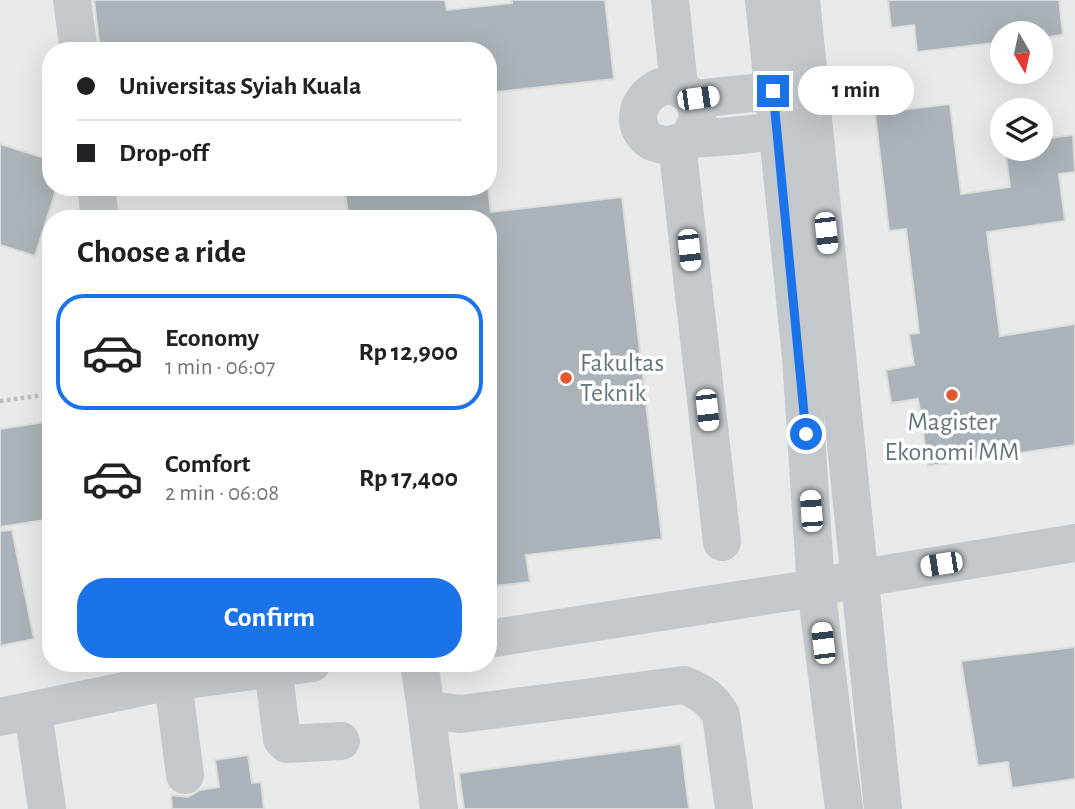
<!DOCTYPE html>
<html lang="en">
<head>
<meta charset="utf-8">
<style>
  body { margin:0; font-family:"Alegreya Sans",sans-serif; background:#f2f2f2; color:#202124; height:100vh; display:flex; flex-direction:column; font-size:26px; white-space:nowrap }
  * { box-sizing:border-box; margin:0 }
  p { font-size:23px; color:#757577 }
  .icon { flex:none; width:38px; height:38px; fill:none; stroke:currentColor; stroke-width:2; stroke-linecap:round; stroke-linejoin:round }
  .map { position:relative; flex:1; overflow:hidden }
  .side { position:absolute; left:42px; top:210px; width:455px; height:462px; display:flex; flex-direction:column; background:#fff; border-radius:28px; box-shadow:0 7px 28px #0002 }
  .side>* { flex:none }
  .banner { position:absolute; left:42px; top:42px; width:455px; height:154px; border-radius:28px; box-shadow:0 7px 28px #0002; display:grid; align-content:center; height:154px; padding:0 35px; background:#fff }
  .needle { width:46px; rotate:171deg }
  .tools { position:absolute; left:990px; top:21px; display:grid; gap:14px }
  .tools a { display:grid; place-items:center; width:63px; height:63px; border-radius:50%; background:#fff; box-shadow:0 7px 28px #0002; font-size:35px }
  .end { position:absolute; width:32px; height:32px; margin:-16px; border:9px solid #1a73e8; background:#fff; box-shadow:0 0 0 4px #fff }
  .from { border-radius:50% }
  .bubble { position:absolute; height:49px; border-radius:24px; background:#fff; box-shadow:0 7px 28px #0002; font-size:23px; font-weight:600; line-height:49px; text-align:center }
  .car { position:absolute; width:21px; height:42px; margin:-21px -10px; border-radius:9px; box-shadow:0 0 5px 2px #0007; background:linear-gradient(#fff 24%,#345 0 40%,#fff 0 76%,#345 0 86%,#fff 0) }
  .banner b { display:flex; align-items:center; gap:24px; height:66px; font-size:26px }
  .banner b+b { border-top:2px solid #e0e0e0 }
  .banner i { width:18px; height:18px; background:#202124 }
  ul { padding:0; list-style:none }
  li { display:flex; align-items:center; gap:21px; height:116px; margin:0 14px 10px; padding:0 21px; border:4px solid transparent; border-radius:28px }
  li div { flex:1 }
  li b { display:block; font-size:26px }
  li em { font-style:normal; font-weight:600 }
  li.on { border-color:#1a73e8 }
  li>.icon { width:63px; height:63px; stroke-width:1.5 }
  h2 { padding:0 35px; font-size:32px; line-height:84px }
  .action { display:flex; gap:14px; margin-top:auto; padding:14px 35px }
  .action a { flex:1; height:80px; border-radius:28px; background:#1a73e8; color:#fff; font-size:28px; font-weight:600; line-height:80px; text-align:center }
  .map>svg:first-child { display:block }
  .built { fill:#e8e9e9; fill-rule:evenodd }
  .building { fill:#aab3b9; stroke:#dcdcda; stroke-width:2 }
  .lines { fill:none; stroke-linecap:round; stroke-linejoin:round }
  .path { stroke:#bbbfc2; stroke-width:4.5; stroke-dasharray:3.5 3.5; stroke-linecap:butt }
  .minor { stroke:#c3c8cc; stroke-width:38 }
  .route { stroke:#1a73e8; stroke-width:9 }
  .poi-dot { fill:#e4572e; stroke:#fff; stroke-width:2.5 }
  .labels { text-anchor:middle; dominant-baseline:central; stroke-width:7; stroke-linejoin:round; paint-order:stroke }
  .poi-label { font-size:26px; fill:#657683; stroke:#fff; text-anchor:start }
</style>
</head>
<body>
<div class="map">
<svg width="1075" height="809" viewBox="0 0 1075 809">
  <rect width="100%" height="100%" fill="#fafaf8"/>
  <path class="built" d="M0 0H1075V809H0ZM1003 33H1041V72H1003ZM51 51H488V187H51ZM1003 110H1041V149H1003ZM51 219H488V663H51Z"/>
  <g class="building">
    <path d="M94 0H445L447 10 512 3V0H605L614 79 488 93V51H436V47L406 51H100Z"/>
    <path d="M888 0H1059L1063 35 1041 38V33H1003V42L917 52 914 25 891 28Z"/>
    <path d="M950 104 961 194 1010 187 1005 149H1041V139L1073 135 1075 172 1059 174 1065 221 987 232 1000 336 1075 324V445L928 466 918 399 891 403 886 370 914 365 909 334 919 333 906 229 889 231 875 113Z"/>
    <path d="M0 144 51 160V187H57L35 256 0 245Z"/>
    <path d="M344 187H488L491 212 622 197 662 539 526 555 530 582 488 587V219H349Z"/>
    <path d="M51 421V519L0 527V429Z"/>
    <path d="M12 530 34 639 0 646V531Z"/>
    <path d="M1075 647V779L1012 788 1008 762 978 766 961 661Z"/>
    <path d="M681 744 689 809H464L459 773Z"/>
    <path d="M248 755 252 783 261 782 264 809H172L171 795 188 797 200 790 219 787 215 760Z"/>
  </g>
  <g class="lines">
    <path class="path" d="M0 401 51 394"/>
    <g class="minor">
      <path d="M72 0 79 51"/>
      <path d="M670 0 679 87"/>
      <path d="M764 0 801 357 816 588 844 809"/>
      <path d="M801 0 883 809"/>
      <path d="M694 99 773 91"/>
      <path d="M686 140C707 117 698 92 669 85 631 91 626 141 665 145 674 146 681 140 691 139 720 137 749 136 777 130"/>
      <path d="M677 144 722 542"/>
      <path d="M96 187 100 219"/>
      <path d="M488 639 816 588 861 578 1075 543"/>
      <path d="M419 663 426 710 461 714 684 685C701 692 712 699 721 715L734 809"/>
      <path d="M273 668 282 739 287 744 341 741"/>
      <path d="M173 682 185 775"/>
      <path d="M426 710 439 809"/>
      <path d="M33 712 47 809"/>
      <path d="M0 717 157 684 312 663"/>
    </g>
  </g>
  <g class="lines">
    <path class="route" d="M773 91 806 434"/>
  </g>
  <g class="poi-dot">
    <circle cx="566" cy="378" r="7"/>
    <circle cx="952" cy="395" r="7"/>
  </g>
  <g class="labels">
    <g class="poi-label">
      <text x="580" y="363">Fakultas<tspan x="580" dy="30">Teknik</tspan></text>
      <text x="952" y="422" text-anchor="middle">Magister<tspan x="952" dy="30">Ekonomi MM</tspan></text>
    </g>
  </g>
</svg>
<div class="tools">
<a><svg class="needle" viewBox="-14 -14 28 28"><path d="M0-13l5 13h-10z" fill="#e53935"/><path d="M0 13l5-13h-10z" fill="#757577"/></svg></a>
<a><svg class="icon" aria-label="layers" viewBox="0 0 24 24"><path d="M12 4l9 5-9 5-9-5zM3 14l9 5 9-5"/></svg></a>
</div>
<i class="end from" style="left:806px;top:434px"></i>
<i class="end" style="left:773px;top:91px"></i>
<div class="bubble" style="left:798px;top:66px;width:116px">1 min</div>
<i class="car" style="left:698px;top:98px;rotate:82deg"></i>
<i class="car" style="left:826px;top:233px;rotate:174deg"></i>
<i class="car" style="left:689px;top:250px;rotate:174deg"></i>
<i class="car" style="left:707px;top:410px;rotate:174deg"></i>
<i class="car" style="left:811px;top:511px;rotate:356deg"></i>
<i class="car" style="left:941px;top:564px;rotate:261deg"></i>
<i class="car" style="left:823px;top:643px;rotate:353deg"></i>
<div class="banner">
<b><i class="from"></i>Universitas Syiah Kuala</b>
<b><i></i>Drop-off</b>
</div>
<section class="side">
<h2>Choose a ride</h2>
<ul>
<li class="on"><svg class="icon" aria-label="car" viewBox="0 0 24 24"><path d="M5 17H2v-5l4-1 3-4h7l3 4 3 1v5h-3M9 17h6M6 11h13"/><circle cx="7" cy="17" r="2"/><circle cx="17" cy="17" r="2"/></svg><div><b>Economy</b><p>1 min · 06:07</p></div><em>Rp 12,900</em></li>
<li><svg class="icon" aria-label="car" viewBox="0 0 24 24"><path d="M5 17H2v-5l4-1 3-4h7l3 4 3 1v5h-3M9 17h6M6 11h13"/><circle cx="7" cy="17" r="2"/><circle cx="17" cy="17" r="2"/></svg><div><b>Comfort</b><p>2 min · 06:08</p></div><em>Rp 17,400</em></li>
</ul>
<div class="action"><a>Confirm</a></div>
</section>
</div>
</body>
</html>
